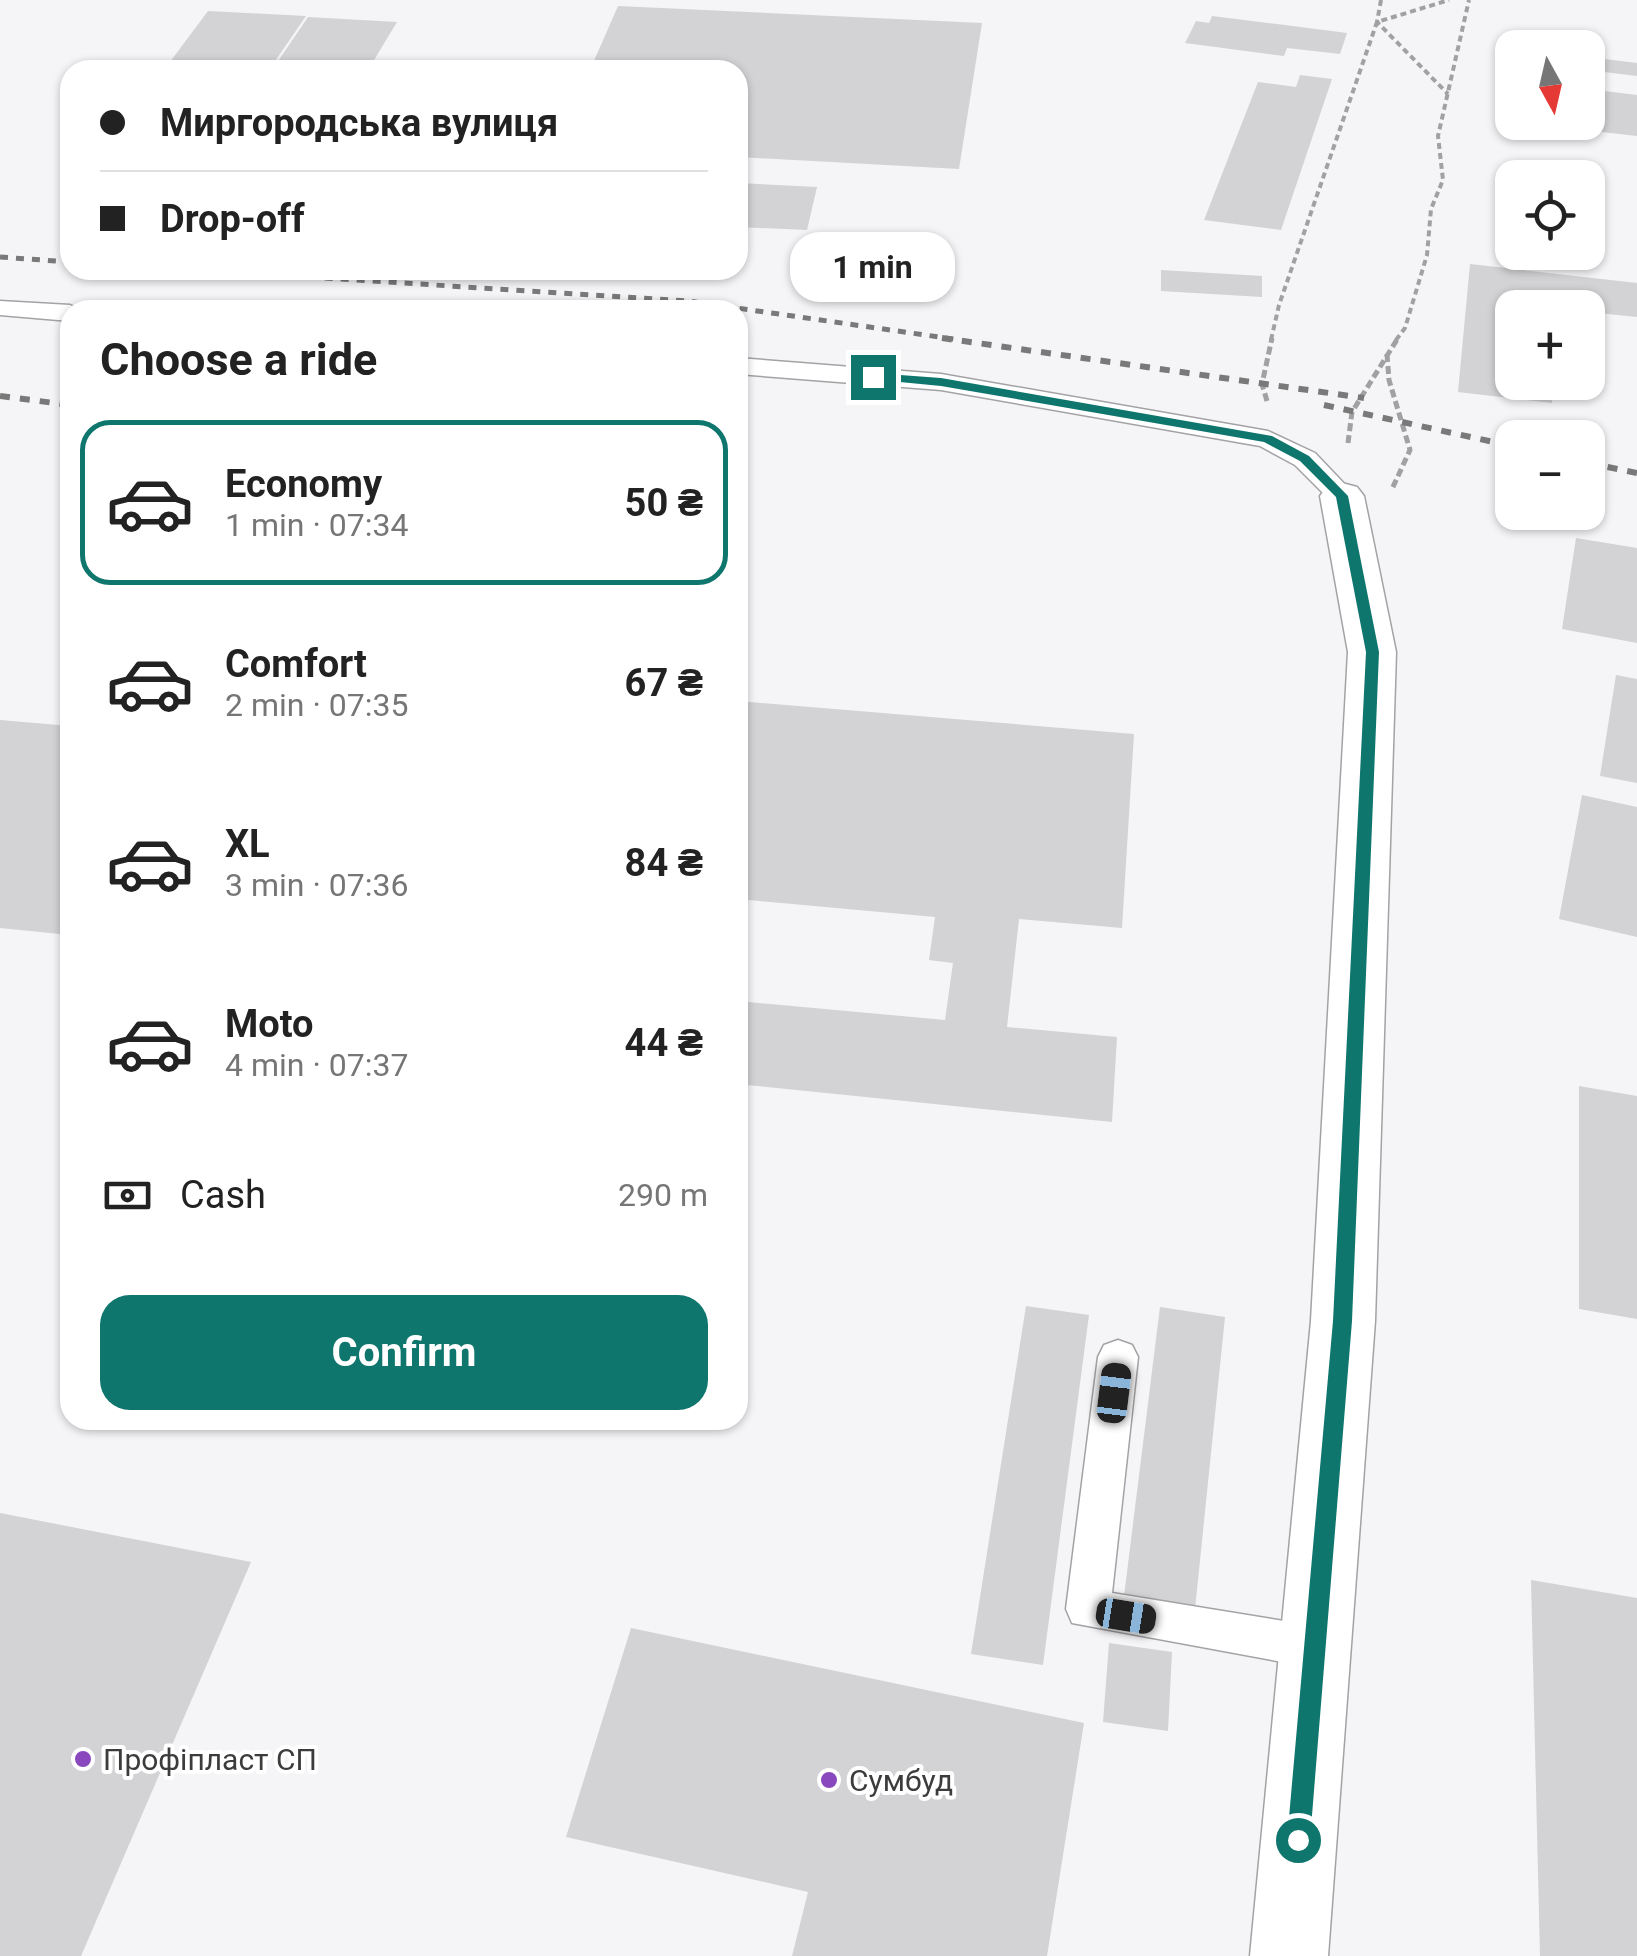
<!DOCTYPE html>
<html lang="en">
<head>
<meta charset="utf-8">
<style>
  body { margin:0; font-family:Roboto,sans-serif; background:#f2f2f2; color:#222; height:100vh; display:flex; flex-direction:column; font-size:38px; white-space:nowrap }
  * { box-sizing:border-box; margin:0 }
  p { font-size:32px; color:#767676 }
  .icon { flex:none; width:55px; height:55px; fill:none; stroke:currentColor; stroke-width:2; stroke-linecap:round; stroke-linejoin:round }
  .map { position:relative; flex:1; overflow:hidden }
  .details { position:absolute; left:60px; top:300px; width:688px; height:1130px; display:flex; flex-direction:column; background:#fff; border-radius:30px; box-shadow:0 2px 8px #0004 }
  .details>* { flex:none }
  .guide { position:absolute; left:60px; top:60px; width:688px; height:220px; border-radius:30px; box-shadow:0 2px 8px #0004; display:grid; align-content:center; height:220px; padding:0 40px; background:#fff }
  .needle { width:65px; rotate:172deg }
  .tools { position:absolute; left:1495px; top:30px; display:grid; gap:20px }
  .tools a { display:grid; place-items:center; width:110px; height:110px; border-radius:20px; background:#fff; box-shadow:0 2px 8px #0004; font-size:50px }
  .end { position:absolute; width:45px; height:45px; margin:-22px; border:12px solid #0f766e; background:#fff; box-shadow:0 0 0 5px #fff }
  .from { border-radius:50% }
  .bubble { position:absolute; height:70px; border-radius:30px; background:#fff; box-shadow:0 2px 8px #0004; font-size:32px; font-weight:700; line-height:70px; text-align:center }
  .car { position:absolute; width:30px; height:60px; margin:-30px -15px; border-radius:12px; box-shadow:0 0 8px 2px #0007; background:linear-gradient(#222 24%,#8ab4d8 0 40%,#222 0 76%,#8ab4d8 0 86%,#222 0) }
  .guide b { display:flex; align-items:center; gap:35px; height:95px; font-size:38px }
  .guide b+b { border-top:2px solid #e0e0e0 }
  .guide i { width:25px; height:25px; background:#222 }
  ul { padding:0; list-style:none }
  li { display:flex; align-items:center; gap:30px; height:165px; margin:0 20px 15px; padding:0 20px; border:5px solid transparent; border-radius:30px }
  li div { flex:1 }
  li b { display:block; font-size:38px }
  li em { font-style:normal; font-weight:700 }
  li.on { border-color:#0f766e }
  li>.icon { width:90px; height:90px; stroke-width:1.5 }
  h2 { padding:0 40px; font-size:45px; line-height:120px }
  .pay { display:flex; align-items:center; gap:25px; height:110px; padding:0 40px; font-size:38px }
  .pay p { margin-inline-start:auto }
  .button { display:flex; gap:20px; margin-top:auto; padding:20px 40px }
  .button a { flex:1; height:115px; border-radius:30px; background:#0f766e; color:#fff; font-size:40px; font-weight:700; line-height:115px; text-align:center }
  .map>svg:first-child { display:block }
  .building { fill:#d3d2d5 }
  .lines { fill:none; stroke-linecap:round; stroke-linejoin:round }
  .lane-casing { stroke:#a3a2a5; stroke-width:3 }
  .street-casing { stroke:#a3a2a5; stroke-width:3 }
  .path-far1 { stroke:#a1a0a2; stroke-width:4; stroke-dasharray:6 4; stroke-linecap:butt }
  .path { stroke:#a1a0a2; stroke-width:5; stroke-dasharray:8 4; stroke-linecap:butt }
  .lane { fill:#fff; fill-rule:evenodd }
  .street { fill:#fff; fill-rule:evenodd }
  .rail-far1 { stroke:#79797a; stroke-width:5; stroke-dasharray:8 8; stroke-linecap:butt }
  .rail { stroke:#79797a; stroke-width:6; stroke-dasharray:10 10; stroke-linecap:butt }
  .route { fill:#0f766e }
  .poi-dot { fill:#8948bd; stroke:#fff; stroke-width:4 }
  .labels { text-anchor:middle; dominant-baseline:central; stroke-width:8; stroke-linejoin:round; paint-order:stroke }
  .near-poi-label { font-size:30px; fill:#3c3c3d; stroke:#fff; text-anchor:start }
</style>
</head>
<body>
<div class="map">
<svg width="1637" height="1956" viewBox="0 0 1637 1956">
  <rect width="100%" height="100%" fill="#f5f4f7"/>
  <g class="building">
    <path d="M618 6 982 23 959 169 738 157V70H590Z"/>
    <path d="M208 11 306 16 269 70H164Z"/>
    <path d="M1212 16 1277 24 1347 33 1340 54 1287 48 1284 56 1185 43 1196 21 1209 23Z"/>
    <path d="M308 17 397 22 368 70H272Z"/>
    <path d="M1588 57 1637 63V76L1588 70Z"/>
    <path d="M1300 75 1332 79 1281 230 1204 220 1258 82 1296 87Z"/>
    <path d="M1588 89 1637 95V136L1541 125 1588 122Z"/>
    <path d="M738 183 817 187 807 230 738 227Z"/>
    <path d="M1470 264 1637 283V317L1588 312V308H1512V382H1553L1552 403 1458 392Z"/>
    <path d="M1161 270 1262 276V297L1161 291Z"/>
    <path d="M1576 538 1637 548V643L1562 629Z"/>
    <path d="M1616 675 1637 679V783L1600 776Z"/>
    <path d="M738 701 1134 734 1122 928 1019 919 1007 1027 1117 1037 1112 1122 738 1084V1001L945 1020 953 963 929 960 935 917 738 899Z"/>
    <path d="M0 720 70 726V935L0 928Z"/>
    <path d="M1582 795 1637 807V937L1559 919Z"/>
    <path d="M1579 1086 1637 1096V1319L1579 1309Z"/>
    <path d="M1026 1306 1089 1315 1043 1665 971 1654Z"/>
    <path d="M1160 1307 1225 1317 1195 1609 1124 1596Z"/>
    <path d="M0 1513 251 1562 81 1956H0Z"/>
    <path d="M1531 1580 1637 1598V1956H1540Z"/>
    <path d="M631 1628 1084 1723 1047 1956H792L808 1892 566 1837Z"/>
    <path d="M1109 1643 1172 1652 1168 1731 1103 1722Z"/>
  </g>
  <g class="lines">
    <defs>
      <g id="lane">
        <path d="M0 301 70 305 80 310H70V321L0 315Z"/>
        <path d="M738 358 941 374 1268 431 1315 453 1356 496 1352 502H1332L1295 465 1260 446 941 390 738 374Z"/>
        <path d="M1118 1340 1132 1345 1138 1357 1112 1593 1315 1626 1331 1632 1338 1647 1331 1662 1315 1668 1072 1623 1066 1609 1098 1357 1104 1345Z"/>
      </g>
      <path id="street" d="M1342 483 1357 487 1364 496 1396 652 1375 1321 1328 1956H1250L1311 1321 1348 652 1320 496 1327 487Z"/>
    </defs>
    <use href="#lane" class="lane-casing"/>
    <use href="#street" class="street-casing"/>
    <g class="path-far1">
      <path d="M1381 0 1377 22 1448 94"/>
      <path d="M1271 340 1279 305 1377 22 1449 0"/>
      <path d="M1396 340 1405 328 1427 255 1431 209 1443 180 1438 136 1469 0"/>
    </g>
    <g class="path">
      <path d="M1387 354 1389 380 1410 450 1392 489"/>
      <path d="M1267 401 1262 384 1272 338"/>
      <path d="M1348 443 1352 412 1398 338"/>
    </g>
    <use href="#lane" class="lane"/>
    <use href="#street" class="street"/>
    <g class="rail-far1">
      <path d="M0 257 70 262"/>
      <path d="M197 270 688 301 960 340"/>
    </g>
    <g class="rail">
      <path d="M942 338 1364 398"/>
      <path d="M0 396 70 405"/>
      <path d="M1324 405 1512 446"/>
      <path d="M1588 463 1637 473"/>
    </g>
  </g>
  <path class="route" d="M873 373 941 378 1272 436 1309 456 1348 496 1379 652 1352 1321 1310 1840 1306 1848 1298 1851 1291 1848 1287 1840 1333 1321 1366 652 1336 497 1300 461 1264 442 941 386 869 379Z"/>
  <g class="poi-dot">
    <circle cx="83" cy="1759" r="10"/>
    <circle cx="829" cy="1780" r="10"/>
  </g>
  <g class="labels">
    <g class="near-poi-label">
      <text x="103" y="1759">Профіпласт СП</text>
      <text x="849" y="1780">Сумбуд</text>
    </g>
  </g>
</svg>
<div class="tools">
<a><svg class="needle" viewBox="-14 -14 28 28"><path d="M0-13l5 13h-10z" fill="#e53935"/><path d="M0 13l5-13h-10z" fill="#767676"/></svg></a>
<a><svg class="icon" aria-label="locate" viewBox="0 0 24 24"><circle cx="12" cy="12" r="6"/><path d="M12 2v4M12 18v4M2 12h4M18 12h4"/></svg></a>
<a>+</a>
<a>−</a>
</div>
<i class="end from" style="left:1298px;top:1840px"></i>
<i class="end" style="left:873px;top:377px"></i>
<div class="bubble" style="left:790px;top:232px;width:165px">1 min</div>
<i class="car" style="left:1114px;top:1393px;rotate:7deg"></i>
<i class="car" style="left:1126px;top:1616px;rotate:99deg"></i>
<div class="guide">
<b><i class="from"></i>Миргородська вулиця</b>
<b><i></i>Drop-off</b>
</div>
<section class="details">
<h2>Choose a ride</h2>
<ul>
<li class="on"><svg class="icon" aria-label="car" viewBox="0 0 24 24"><path d="M5 17H2v-5l4-1 3-4h7l3 4 3 1v5h-3M9 17h6M6 11h13"/><circle cx="7" cy="17" r="2"/><circle cx="17" cy="17" r="2"/></svg><div><b>Economy</b><p>1 min · 07:34</p></div><em>50 ₴</em></li>
<li><svg class="icon" aria-label="car" viewBox="0 0 24 24"><path d="M5 17H2v-5l4-1 3-4h7l3 4 3 1v5h-3M9 17h6M6 11h13"/><circle cx="7" cy="17" r="2"/><circle cx="17" cy="17" r="2"/></svg><div><b>Comfort</b><p>2 min · 07:35</p></div><em>67 ₴</em></li>
<li><svg class="icon" aria-label="car" viewBox="0 0 24 24"><path d="M5 17H2v-5l4-1 3-4h7l3 4 3 1v5h-3M9 17h6M6 11h13"/><circle cx="7" cy="17" r="2"/><circle cx="17" cy="17" r="2"/></svg><div><b>XL</b><p>3 min · 07:36</p></div><em>84 ₴</em></li>
<li><svg class="icon" aria-label="car" viewBox="0 0 24 24"><path d="M5 17H2v-5l4-1 3-4h7l3 4 3 1v5h-3M9 17h6M6 11h13"/><circle cx="7" cy="17" r="2"/><circle cx="17" cy="17" r="2"/></svg><div><b>Moto</b><p>4 min · 07:37</p></div><em>44 ₴</em></li>
</ul>
<div class="pay"><svg class="icon" aria-label="cash" viewBox="0 0 24 24"><path d="M3 7h18v10H3z"/><circle cx="12" cy="12" r="2"/></svg>Cash<p>290 m</p></div>
<div class="button"><a>Confirm</a></div>
</section>
</div>
</body>
</html>
